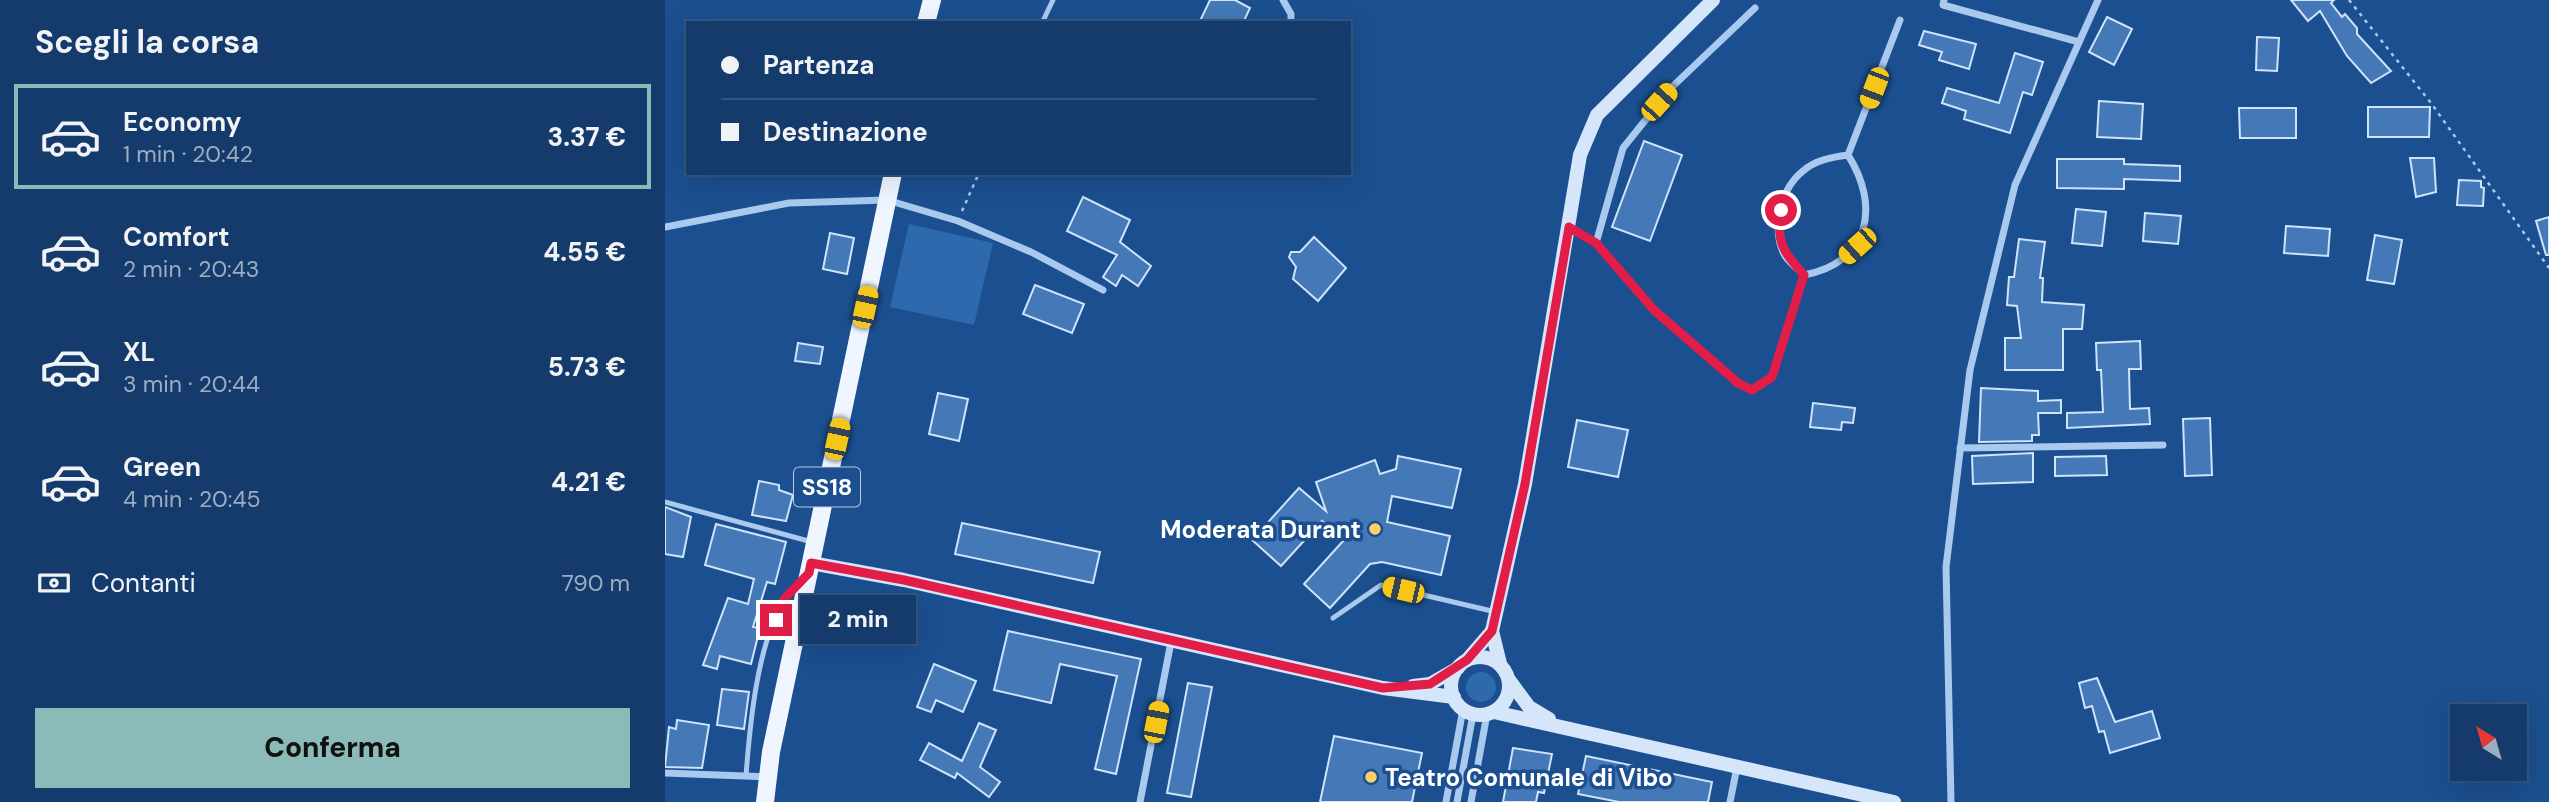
<!DOCTYPE html>
<html lang="it">
<head>
<meta charset="utf-8">
<style>
  body { margin:0; font-family:"DM Sans",sans-serif; background:#214673; color:#f1f3f6; height:100vh; display:flex; flex-direction:column; font-size:26px; white-space:nowrap }
  * { box-sizing:border-box; margin:0 }
  p { font-size:23px; color:#9dadc1 }
  .icon { flex:none; width:38px; height:38px; fill:none; stroke:currentColor; stroke-width:2; stroke-linecap:round; stroke-linejoin:round }
  .map { position:relative; flex:1; overflow:hidden }
  .drawer { display:flex; flex-direction:column; background:#143b6b; width:665px }
  .drawer>* { flex:none }
  .banner { position:absolute; left:21px; top:21px; width:665px; height:154px; border-radius:0px; box-shadow:0 7px 28px #0002,0 0 0 2px #33557e; display:grid; align-content:center; height:154px; padding:0 35px; background:#143b6b }
  .needle { width:46px; rotate:323deg }
  .tools { position:absolute; left:1785px; top:704px; display:grid; gap:14px }
  .tools a { display:grid; place-items:center; width:77px; height:77px; border-radius:0px; background:#143b6b; box-shadow:0 7px 28px #0002,0 0 0 2px #33557e; font-size:35px }
  .end { position:absolute; width:32px; height:32px; margin:-16px; border:9px solid #e11d48; background:#fff; box-shadow:0 0 0 4px #fff }
  .from { border-radius:50% }
  .bubble { position:absolute; height:49px; border-radius:0px; background:#143b6b; box-shadow:0 7px 28px #0002,0 0 0 2px #33557e; font-size:23px; font-weight:800; line-height:49px; text-align:center }
  .car { position:absolute; width:21px; height:42px; margin:-21px -10px; border-radius:9px; box-shadow:0 0 5px 2px #0007; background:linear-gradient(#f5c518 24%,#345 0 40%,#f5c518 0 76%,#345 0 86%,#f5c518 0) }
  .banner b { display:flex; align-items:center; gap:24px; height:66px; font-size:26px }
  .banner b+b { border-top:2px solid #33557e }
  .banner i { width:18px; height:18px; background:#f1f3f6 }
  ul { padding:0; list-style:none }
  li { display:flex; align-items:center; gap:21px; height:105px; margin:0 14px 10px; padding:0 21px; border:4px solid transparent; border-radius:0px }
  li div { flex:1 }
  li b { display:block; font-size:26px }
  li em { font-style:normal; font-weight:800 }
  li.on { border-color:#8bbbb9 }
  li>.icon { width:63px; height:63px; stroke-width:1.5 }
  h2 { padding:0 35px; font-size:32px; line-height:84px }
  .pay { display:flex; align-items:center; gap:18px; height:77px; padding:0 35px; font-size:26px }
  .pay p { margin-inline-start:auto }
  .button { display:flex; gap:14px; margin-top:auto; padding:14px 35px }
  .button a { flex:1; height:80px; border-radius:0px; background:#8bbbb9; color:#111; font-size:28px; font-weight:800; line-height:80px; text-align:center }
  main { display:flex; flex:1; min-height:0 }
  .map>svg:first-child { display:block }
  .green { fill:#2e69ad }
  .building { fill:#4478b7; stroke:#cfe3fa; stroke-width:2 }
  .lines { fill:none; stroke-linecap:round; stroke-linejoin:round }
  .path { stroke:#a9c9ee; stroke-width:2.5; stroke-dasharray:3.5 5; stroke-linecap:butt }
  .lane { stroke:#a9c9ee; stroke-width:5 }
  .street { stroke:#a9c9ee; stroke-width:7 }
  .secondary { stroke:#d6e6fa; stroke-width:14 }
  .primary { stroke:#f0f6ff; stroke-width:18 }
  .route { stroke:#e11d48; stroke-width:9 }
  .poi-dot { fill:#ffd166; stroke:#1b4f8f; stroke-width:2.5 }
  .labels { text-anchor:middle; dominant-baseline:central; stroke-width:7; stroke-linejoin:round; paint-order:stroke }
  .shield { fill:#1b4f8f; stroke:#bbcadd; stroke-width:2 }
  .shield-label { font-size:23px; font-weight:bold; fill:#fff }
  .poi-label { font-size:24px; font-weight:bold; fill:#fff; stroke:#1b4f8f; text-anchor:end }
</style>
</head>
<body>
<main>
<section class="drawer">
<h2>Scegli la corsa</h2>
<ul>
<li class="on"><svg class="icon" aria-label="car" viewBox="0 0 24 24"><path d="M5 17H2v-5l4-1 3-4h7l3 4 3 1v5h-3M9 17h6M6 11h13"/><circle cx="7" cy="17" r="2"/><circle cx="17" cy="17" r="2"/></svg><div><b>Economy</b><p>1 min · 20:42</p></div><em>3.37 €</em></li>
<li><svg class="icon" aria-label="car" viewBox="0 0 24 24"><path d="M5 17H2v-5l4-1 3-4h7l3 4 3 1v5h-3M9 17h6M6 11h13"/><circle cx="7" cy="17" r="2"/><circle cx="17" cy="17" r="2"/></svg><div><b>Comfort</b><p>2 min · 20:43</p></div><em>4.55 €</em></li>
<li><svg class="icon" aria-label="car" viewBox="0 0 24 24"><path d="M5 17H2v-5l4-1 3-4h7l3 4 3 1v5h-3M9 17h6M6 11h13"/><circle cx="7" cy="17" r="2"/><circle cx="17" cy="17" r="2"/></svg><div><b>XL</b><p>3 min · 20:44</p></div><em>5.73 €</em></li>
<li><svg class="icon" aria-label="car" viewBox="0 0 24 24"><path d="M5 17H2v-5l4-1 3-4h7l3 4 3 1v5h-3M9 17h6M6 11h13"/><circle cx="7" cy="17" r="2"/><circle cx="17" cy="17" r="2"/></svg><div><b>Green</b><p>4 min · 20:45</p></div><em>4.21 €</em></li>
</ul>
<div class="pay"><svg class="icon" aria-label="cash" viewBox="0 0 24 24"><path d="M3 7h18v10H3z"/><circle cx="12" cy="12" r="2"/></svg>Contanti<p>790 m</p></div>
<div class="button"><a>Conferma</a></div>
</section>
<div class="map">
<svg width="1884" height="802" viewBox="0 0 1884 802">
  <rect width="100%" height="100%" fill="#1b4f8f"/>
  <g class="green">
    <path d="M244 224 328 243 309 325 225 307Z"/>
    <circle cx="816" cy="687" r="15"/>
  </g>
  <g class="building">
    <path d="M545 0H570L585 8 578 23H534Z"/>
    <path d="M1626 0H1669L1666 3 1677 17 1680 14 1692 28V34L1726 71 1706 83 1682 56 1655 11 1643 21Z"/>
    <path d="M1442 17 1467 29 1449 65 1424 52Z"/>
    <path d="M1259 31 1311 44 1304 69 1274 60 1277 52 1254 45Z"/>
    <path d="M1592 37 1614 38 1612 71 1591 70Z"/>
    <path d="M1350 53 1378 62 1367 95 1358 92 1345 133 1299 119 1301 111 1277 103 1282 88 1334 103Z"/>
    <path d="M1434 101 1478 104 1476 139 1432 137Z"/>
    <path d="M1703 107H1765L1764 137H1703Z"/>
    <path d="M1574 108H1631V138H1575Z"/>
    <path d="M979 141 1017 155 985 241 947 227Z"/>
    <path d="M1745 158H1769L1771 192 1751 197Z"/>
    <path d="M1392 159H1459V164L1515 166V181L1459 179V189L1392 188Z"/>
    <path d="M1794 180 1816 181V187L1819 188 1818 206 1792 205Z"/>
    <path d="M418 197 465 220 455 242 486 266 473 286 457 275 451 286 438 277 452 255 402 231Z"/>
    <path d="M1411 209 1441 212 1437 246 1407 243Z"/>
    <path d="M1480 213 1516 216 1513 244 1478 241Z"/>
    <path d="M1884 217V255H1881L1871 221Z"/>
    <path d="M1621 226 1665 229 1663 256 1619 253Z"/>
    <path d="M165 233 189 238 182 274 158 269Z"/>
    <path d="M1710 235 1737 240 1729 284 1702 280Z"/>
    <path d="M649 237 681 268 653 301 628 279 631 267 624 257 626 252H635Z"/>
    <path d="M1354 239 1380 242 1375 278H1378L1377 302 1419 305 1417 329H1398V370H1340V338H1356L1352 306 1342 305 1344 277H1349Z"/>
    <path d="M370 285 419 304 407 333 358 314Z"/>
    <path d="M1475 341 1476 369H1464L1465 409 1484 408 1485 424 1402 428V413L1438 412 1436 370H1432L1431 343Z"/>
    <path d="M133 343 158 347 155 364 130 361Z"/>
    <path d="M1316 388 1373 391V401L1396 400V413H1373L1374 435H1367V441L1314 442Z"/>
    <path d="M273 393 303 399 294 441 264 434Z"/>
    <path d="M1148 403 1190 408 1188 423 1177 422 1176 430 1145 427Z"/>
    <path d="M1545 418 1547 475 1520 476 1518 419Z"/>
    <path d="M912 420 963 430 953 477 903 467Z"/>
    <path d="M1368 453V482L1308 484 1307 456Z"/>
    <path d="M733 456 796 469 787 508 727 496 722 522 785 536 776 575 717 562 705 564 665 608 639 584 679 540 657 521 616 566 587 540 634 488 661 511 651 482 710 460 715 474 731 469Z"/>
    <path d="M1441 456 1442 475 1390 476V457Z"/>
    <path d="M94 481 114 485V490L128 495 121 521 87 515Z"/>
    <path d="M0 507 26 517 18 557 0 554Z"/>
    <path d="M297 523 435 552 428 583 290 554Z"/>
    <path d="M51 524 121 542 110 584 102 582 88 627 95 628 86 664 55 656 52 669 38 665 63 598 83 604 89 579 40 565Z"/>
    <path d="M343 631 476 659 451 774 430 769 452 676 395 664 386 703 329 690Z"/>
    <path d="M269 664 311 681 298 712 271 700 266 712 252 707Z"/>
    <path d="M1432 678 1450 722 1487 711 1495 738 1445 753 1439 731 1434 732 1427 706 1420 708 1414 683Z"/>
    <path d="M523 683 547 687 526 797 502 793Z"/>
    <path d="M57 689 84 692 79 729 52 725Z"/>
    <path d="M12 720 44 725 37 768 0 767 4 727 11 729Z"/>
    <path d="M314 723 331 730 315 767 335 782 324 797 292 773 290 778 255 760 264 743 297 761Z"/>
    <path d="M669 736 757 753 747 802H655Z"/>
    <path d="M848 748 887 754 879 793 873 792 871 802H838Z"/>
    <path d="M921 756 1047 782 1043 802H954L913 794Z"/>
  </g>
  <g class="lines">
    <g class="path">
      <path d="M1684 0 1766 103 1884 268"/>
      <path d="M297 211 314 173"/>
    </g>
    <g class="lane">
      <path d="M377 23 388 0"/>
      <path d="M0 502 147 542"/>
      <path d="M668 618 716 585 831 612"/>
      <path d="M81 776C85 722 92 649 118 600 122 593 131 586 137 580"/>
    </g>
    <g class="street">
      <path d="M618 0 626 14V23"/>
      <path d="M1279 0 1278 5 1414 42"/>
      <path d="M1090 8 1007 87 958 148 931 243 989 310 1073 383 1087 390 1107 377 1139 275"/>
      <path d="M1183 155C1216 207 1204 263 1139 275 1133 269 1125 263 1120 256 1106 231 1115 189 1138 171 1150 160 1168 157 1183 155L1235 20"/>
      <path d="M0 227 124 203 222 200 293 221 366 252 438 290"/>
      <path d="M903 227 931 243"/>
      <path d="M1295 448 1498 445"/>
      <path d="M0 773 103 777"/>
      <path d="M475 802 506 642"/>
      <path d="M781 802 798 709"/>
      <path d="M792 802 808 714"/>
      <path d="M806 802 822 714"/>
      <path d="M1065 802 1072 767"/>
      <path d="M1286 802 1281 567 1305 370 1350 185 1433 0"/>
    </g>
    <g class="secondary">
      <path d="M146 563 239 580 718 688 789 697"/>
      <circle cx="815" cy="686" r="29"/>
      <path d="M802 660 827 631"/>
      <path d="M835 664 827 631 860 484 915 155 932 115 1048 0"/>
      <path d="M844 680 864 707 884 719"/>
      <path d="M748 686 765 684 793 668"/>
      <path d="M829 712 1229 802"/>
    </g>
    <g class="primary">
      <path d="M261 23 267 0"/>
      <path d="M100 802 106 752 228 173"/>
    </g>
  </g>
  <g class="lines">
    <path class="route" d="M111 620 119 599 144 573 146 563 239 580 718 688 765 684 802 660 827 631 860 484 904 227 931 243 989 310 1073 383 1087 390 1107 377 1139 275C1118 251 1111 243 1116 210"/>
  </g>
  <g class="poi-dot">
    <circle cx="710" cy="529" r="7"/>
    <circle cx="706" cy="777" r="7"/>
  </g>
  <g class="labels">
    <rect class="shield" x="129" y="467.5" width="66" height="39" rx="5"/>
    <g class="shield-label">
      <text x="162" y="487">SS18</text>
    </g>
    <g class="poi-label">
      <text x="696" y="529">Moderata Durant</text>
      <text x="720" y="777" text-anchor="start">Teatro Comunale di Vibo</text>
    </g>
  </g>
</svg>
<div class="tools">
<a><svg class="needle" viewBox="-14 -14 28 28"><path d="M0-13l5 13h-10z" fill="#e53935"/><path d="M0 13l5-13h-10z" fill="#9dadc1"/></svg></a>
</div>
<i class="end from" style="left:1116px;top:210px"></i>
<i class="end" style="left:111px;top:620px"></i>
<div class="bubble" style="left:135px;top:595px;width:116px">2 min</div>
<i class="car" style="left:1209px;top:88px;rotate:201deg"></i>
<i class="car" style="left:994px;top:102px;rotate:42deg"></i>
<i class="car" style="left:1192px;top:246px;rotate:228deg"></i>
<i class="car" style="left:200px;top:307px;rotate:12deg"></i>
<i class="car" style="left:172px;top:439px;rotate:12deg"></i>
<i class="car" style="left:738px;top:590px;rotate:283deg"></i>
<i class="car" style="left:491px;top:722px;rotate:11deg"></i>
<div class="banner">
<b><i class="from"></i>Partenza</b>
<b><i></i>Destinazione</b>
</div>
</div>
</main>
</body>
</html>
